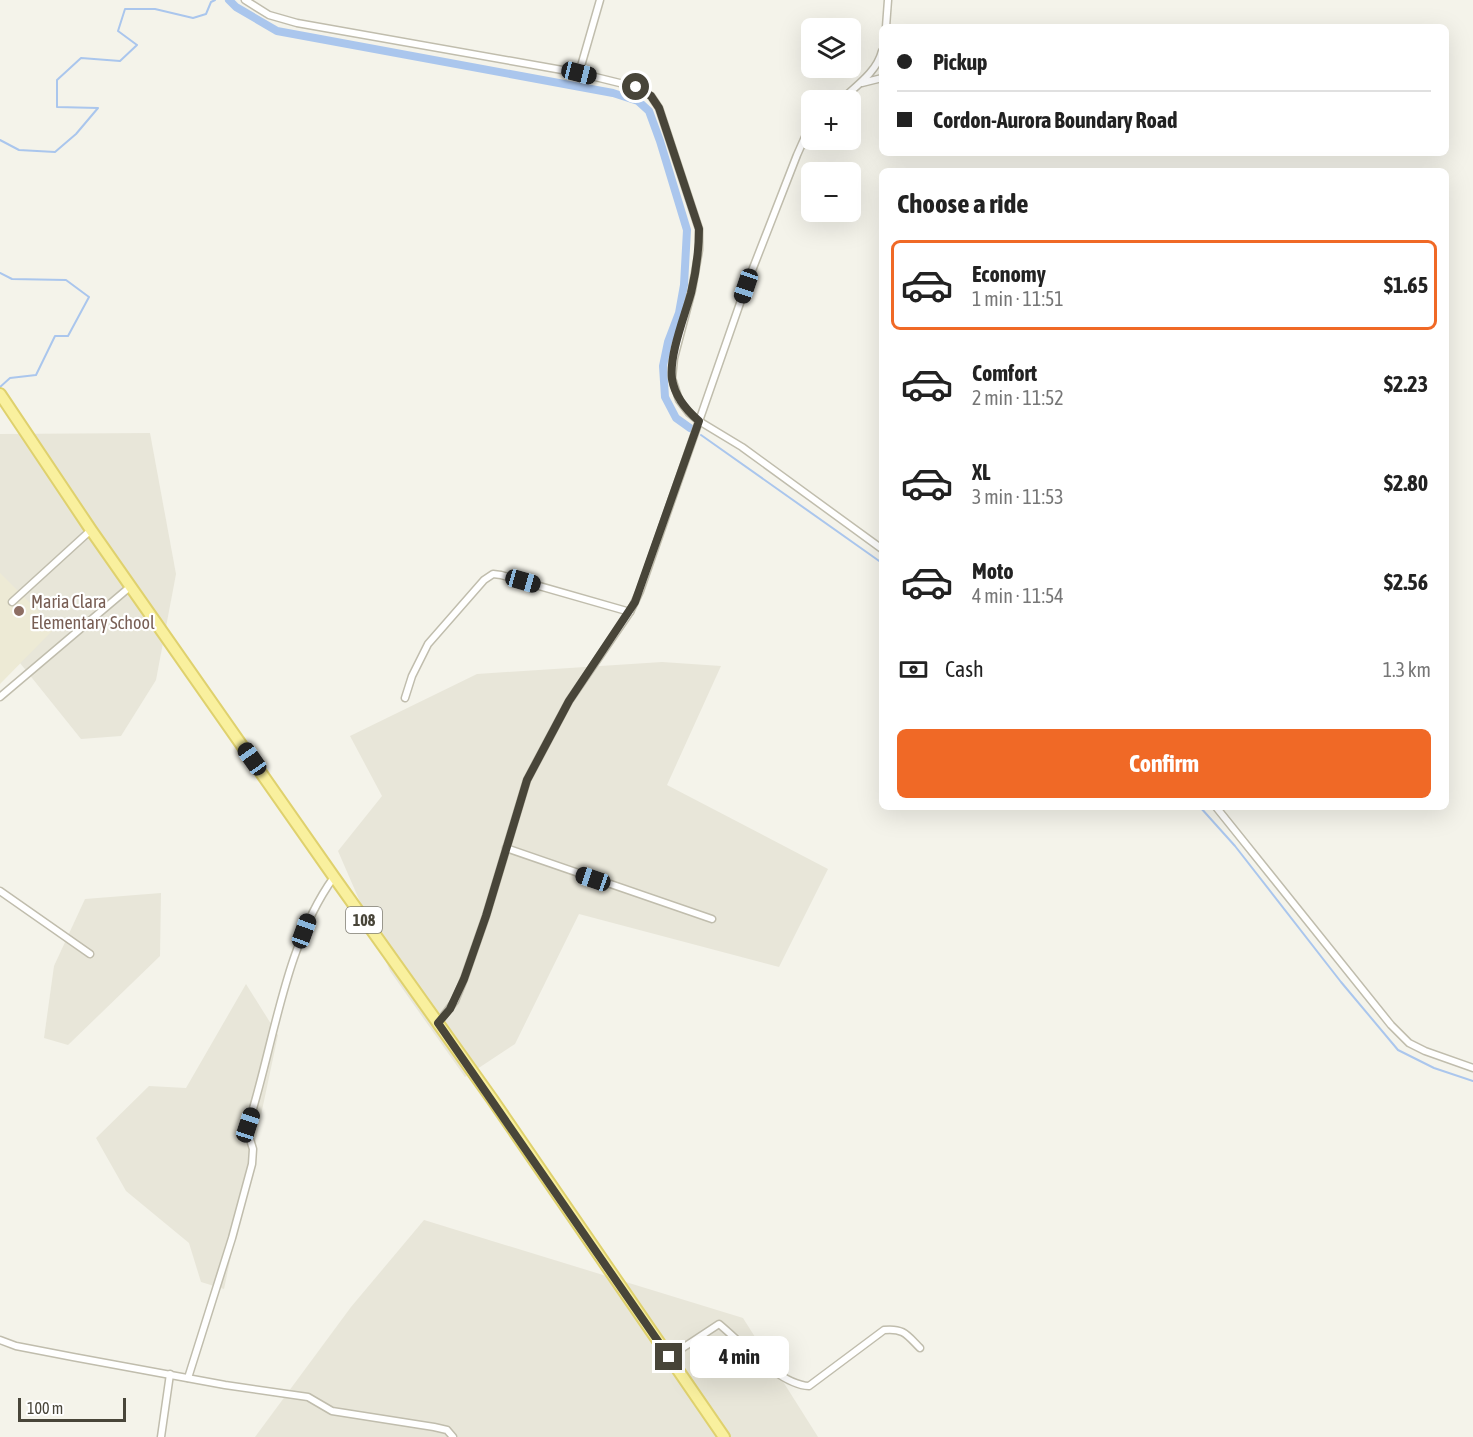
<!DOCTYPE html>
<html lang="en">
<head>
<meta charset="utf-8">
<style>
  body { margin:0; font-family:"Asap Condensed",sans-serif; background:#f2f2f2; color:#222; height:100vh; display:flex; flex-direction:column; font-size:22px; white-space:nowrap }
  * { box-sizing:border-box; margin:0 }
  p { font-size:20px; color:#767676 }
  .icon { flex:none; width:33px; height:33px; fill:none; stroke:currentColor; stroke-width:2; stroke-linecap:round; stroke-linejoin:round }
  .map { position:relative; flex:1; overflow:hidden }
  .drawer { position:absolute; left:879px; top:168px; width:570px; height:642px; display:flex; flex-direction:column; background:#fff; border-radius:9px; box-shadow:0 6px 24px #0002 }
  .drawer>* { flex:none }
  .top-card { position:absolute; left:879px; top:24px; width:570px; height:132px; border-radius:9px; box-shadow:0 6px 24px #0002; display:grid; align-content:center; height:132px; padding:0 18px; background:#fff }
  .buttons { position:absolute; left:801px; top:18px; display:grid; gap:12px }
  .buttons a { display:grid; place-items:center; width:60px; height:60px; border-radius:9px; background:#fff; box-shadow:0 6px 24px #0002; font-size:30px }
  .scale { position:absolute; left:18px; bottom:15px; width:108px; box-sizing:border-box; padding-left:6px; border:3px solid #484539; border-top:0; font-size:16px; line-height:21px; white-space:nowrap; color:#484539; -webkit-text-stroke:4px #fff; paint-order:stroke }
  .end { position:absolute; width:27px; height:27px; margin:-14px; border:8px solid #484539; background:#fff; box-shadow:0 0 0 3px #fff }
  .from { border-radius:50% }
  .bubble { position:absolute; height:42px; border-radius:9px; background:#fff; box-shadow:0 6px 24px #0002; font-size:20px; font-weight:700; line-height:42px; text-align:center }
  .car { position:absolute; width:18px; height:36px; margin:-18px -9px; border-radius:8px; box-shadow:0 0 4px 2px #0007; background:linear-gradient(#222 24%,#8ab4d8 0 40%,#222 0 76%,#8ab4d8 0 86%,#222 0) }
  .top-card b { display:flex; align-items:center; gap:21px; height:57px; font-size:22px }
  .top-card b+b { border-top:2px solid #e0e0e0 }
  .top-card i { width:15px; height:15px; background:#222 }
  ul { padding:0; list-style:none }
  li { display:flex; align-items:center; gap:18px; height:90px; margin:0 12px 9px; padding:0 6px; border:3px solid transparent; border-radius:9px }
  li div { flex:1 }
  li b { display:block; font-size:22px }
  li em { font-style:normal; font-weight:700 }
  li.selected { border-color:#f06926 }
  li>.icon { width:54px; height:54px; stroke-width:1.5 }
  h2 { padding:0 18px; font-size:27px; line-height:72px }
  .pay { display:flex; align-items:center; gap:15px; height:66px; padding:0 18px; font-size:22px }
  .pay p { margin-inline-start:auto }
  .primary-button { display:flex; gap:12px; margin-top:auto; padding:12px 18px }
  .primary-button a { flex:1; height:69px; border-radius:9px; background:#f06926; color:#fff; font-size:24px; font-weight:700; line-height:69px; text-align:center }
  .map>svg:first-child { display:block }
  .residential { fill:#e8e6d9 }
  .education { fill:#edead5 }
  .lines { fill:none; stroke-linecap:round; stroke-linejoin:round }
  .stream { stroke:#aac6ed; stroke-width:2 }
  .canal { stroke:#aac6ed; stroke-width:8 }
  .street-casing { stroke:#c0bdad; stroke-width:9 }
  .primary-casing { stroke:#dfd16e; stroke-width:14 }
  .street { stroke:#fff; stroke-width:6 }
  .primary { stroke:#f9f09e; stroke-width:10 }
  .route { stroke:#484539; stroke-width:8 }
  .education-dot { fill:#8d6e63; stroke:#fff; stroke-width:2 }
  .labels { text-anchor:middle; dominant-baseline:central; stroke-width:4.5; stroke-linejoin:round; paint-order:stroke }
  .shield { fill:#fff; stroke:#7f7d74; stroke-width:1.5 }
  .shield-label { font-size:16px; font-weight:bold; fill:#484539 }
  .education-label { font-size:18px; fill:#785e54; stroke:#fff; text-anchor:start }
</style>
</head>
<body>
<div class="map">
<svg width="1473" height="1437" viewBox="0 0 1473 1437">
  <rect width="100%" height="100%" fill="#f4f3ea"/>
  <g class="residential">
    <path d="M150 433 176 574 156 680 121 736 81 739 0 638V434Z"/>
    <path d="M662 662 721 666 667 785 828 869 779 967 579 914 515 1044 465 1077 390 971 338 851 382 796 350 736 477 674Z"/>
    <path d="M161 893 160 956 68 1045 44 1038 54 966 85 899Z"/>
    <path d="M246 984 278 1035 224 1289 201 1282 189 1243 126 1191 96 1138 149 1086 186 1088Z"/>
    <path d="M424 1220 743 1318 818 1437H255L351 1307Z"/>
  </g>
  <path class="education" d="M0 573 55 628 0 684Z"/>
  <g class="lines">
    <g class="stream">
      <path d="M0 140 19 150 55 152 76 134 98 108 57 107V80L81 58 120 61 137 45 118 31 125 9H155L193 18 206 14 211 2 215 0"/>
      <path d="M0 273 12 279 66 280 89 297 68 336H55L36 375 10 378 0 387"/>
      <path d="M701 435 882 563"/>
      <path d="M1200 807 1235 846 1341 982 1398 1050 1434 1068 1473 1081"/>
    </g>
    <path class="canal" d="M229 0 236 7 277 31 613 93 638 101 649 111 660 141 687 230 684 285 679 313 668 342 663 366 665 397 676 418 690 428"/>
    <defs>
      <g id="street">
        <path d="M245 0 269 15 297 23 579 73 636 87 651 96 659 108 699 229V250L692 290 674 358 672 378 679 400 689 413 699 421 742 447 882 549"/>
        <path d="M886 27 888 0"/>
        <path d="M579 73 600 0"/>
        <path d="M862 83 882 78"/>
        <path d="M841 100C856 86 877 72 882 51"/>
        <path d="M12 602 91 530"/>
        <path d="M0 697 131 586"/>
        <path d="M405 698 412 676 428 644 484 580 493 574 501 575 630 612"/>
        <path d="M1216 807 1391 1025 1409 1043 1425 1051 1473 1068"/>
        <path d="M506 848 712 919"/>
        <path d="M0 891 90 954"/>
        <path d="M438 1023 455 1001 464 979 486 916 527 780 569 701 630 612 640 591 746 286 797 155 805 137 812 129"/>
        <path d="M0 1340 16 1346 73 1357 225 1385 308 1397 332 1411 434 1427 447 1430 453 1437"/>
        <path d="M669 1357 719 1324C742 1343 780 1385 809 1386L884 1330C904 1328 907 1335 920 1348"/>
        <path d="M188 1378 232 1238 252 1164 253 1149 248 1133V1125C274 1045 284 946 334 877"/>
        <path d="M161 1437 170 1374"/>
      </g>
      <path id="primary" d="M0 394 91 530 334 877 492 1099 724 1437"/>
    </defs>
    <use href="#street" class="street-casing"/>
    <use href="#primary" class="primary-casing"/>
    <use href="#street" class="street"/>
    <use href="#primary" class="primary"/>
  </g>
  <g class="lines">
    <path class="route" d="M636 87 651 96 659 108 699 229C699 251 696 272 691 293 684 318 669 355 672 379 675 397 686 410 699 421L635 602 569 701 527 780 486 916 464 979 450 1009 438 1023 669 1357"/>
  </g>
  <circle class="education-dot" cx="19" cy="611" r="6"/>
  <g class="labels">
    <rect class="shield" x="346" y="907" width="36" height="26" rx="4.5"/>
    <g class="shield-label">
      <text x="364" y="920">108</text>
    </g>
    <g class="education-label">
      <text x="31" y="601">Maria Clara<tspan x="31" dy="21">Elementary School</tspan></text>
    </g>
  </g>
</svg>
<div class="buttons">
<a><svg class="icon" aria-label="layers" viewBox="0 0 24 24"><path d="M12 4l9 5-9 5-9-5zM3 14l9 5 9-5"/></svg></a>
<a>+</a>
<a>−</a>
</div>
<div class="scale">100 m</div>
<i class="end from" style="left:636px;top:87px"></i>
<i class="end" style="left:669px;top:1357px"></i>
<div class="bubble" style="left:690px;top:1336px;width:99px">4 min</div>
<i class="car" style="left:579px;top:73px;rotate:104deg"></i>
<i class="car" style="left:746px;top:286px;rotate:199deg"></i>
<i class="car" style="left:523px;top:581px;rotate:106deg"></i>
<i class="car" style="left:252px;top:759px;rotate:325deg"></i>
<i class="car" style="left:593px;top:879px;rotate:289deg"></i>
<i class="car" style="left:304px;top:931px;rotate:20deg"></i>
<i class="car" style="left:248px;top:1125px;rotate:18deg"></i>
<div class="top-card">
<b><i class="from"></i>Pickup</b>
<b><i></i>Cordon-Aurora Boundary Road</b>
</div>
<section class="drawer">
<h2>Choose a ride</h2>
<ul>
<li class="selected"><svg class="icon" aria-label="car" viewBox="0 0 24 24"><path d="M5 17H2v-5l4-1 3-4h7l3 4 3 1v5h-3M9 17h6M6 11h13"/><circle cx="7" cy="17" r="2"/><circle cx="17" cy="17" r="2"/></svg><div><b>Economy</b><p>1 min · 11:51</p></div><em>$1.65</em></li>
<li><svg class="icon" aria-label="car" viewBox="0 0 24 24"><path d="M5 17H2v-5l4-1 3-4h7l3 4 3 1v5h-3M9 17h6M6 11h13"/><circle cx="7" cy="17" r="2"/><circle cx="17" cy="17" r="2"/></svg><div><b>Comfort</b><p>2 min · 11:52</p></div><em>$2.23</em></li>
<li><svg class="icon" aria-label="car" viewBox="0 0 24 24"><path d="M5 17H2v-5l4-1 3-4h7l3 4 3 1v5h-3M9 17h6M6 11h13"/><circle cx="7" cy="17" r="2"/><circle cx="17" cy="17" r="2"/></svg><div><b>XL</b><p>3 min · 11:53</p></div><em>$2.80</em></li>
<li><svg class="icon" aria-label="car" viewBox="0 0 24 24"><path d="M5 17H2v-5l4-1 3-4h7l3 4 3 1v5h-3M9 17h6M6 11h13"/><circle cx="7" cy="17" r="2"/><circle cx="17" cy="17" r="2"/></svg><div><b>Moto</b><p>4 min · 11:54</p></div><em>$2.56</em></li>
</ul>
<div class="pay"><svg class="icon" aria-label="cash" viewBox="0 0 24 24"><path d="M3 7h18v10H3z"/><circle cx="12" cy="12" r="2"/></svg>Cash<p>1.3 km</p></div>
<div class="primary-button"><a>Confirm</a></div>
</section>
</div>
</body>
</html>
